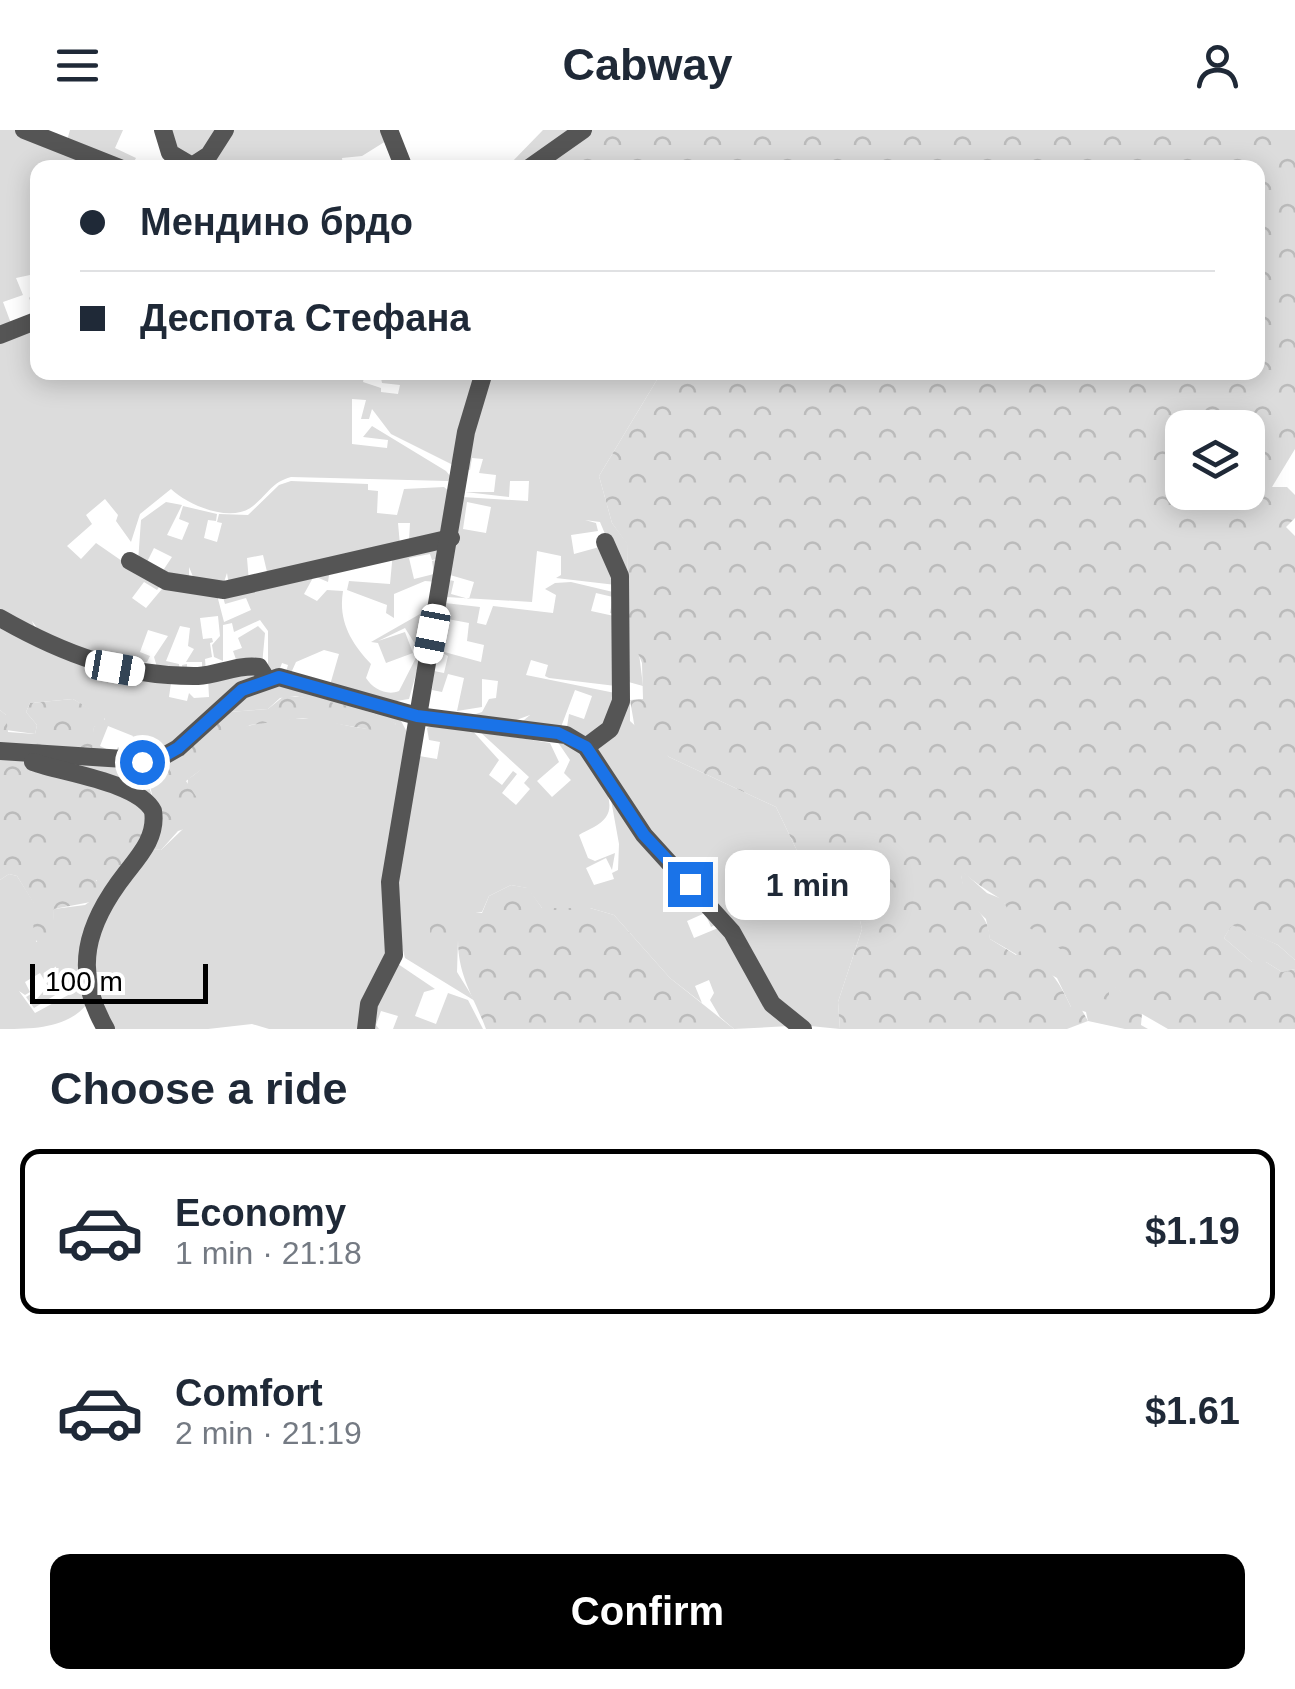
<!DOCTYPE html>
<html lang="en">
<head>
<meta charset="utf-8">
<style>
  body { margin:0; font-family:Helvetica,sans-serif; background:#f6f6f7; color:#1f2937; height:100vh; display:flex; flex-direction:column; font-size:38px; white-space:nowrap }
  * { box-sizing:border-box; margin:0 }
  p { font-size:32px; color:#747a83 }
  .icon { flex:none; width:55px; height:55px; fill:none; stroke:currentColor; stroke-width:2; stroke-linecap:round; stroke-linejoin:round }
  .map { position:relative; height:899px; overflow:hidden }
  .details { display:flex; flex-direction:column; background:#fff; flex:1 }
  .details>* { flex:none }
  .guide { position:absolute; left:30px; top:30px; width:1235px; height:220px; border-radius:20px; box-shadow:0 5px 25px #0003; display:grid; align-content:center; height:220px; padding:0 50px; background:#fff }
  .controls { position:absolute; left:1165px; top:280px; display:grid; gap:20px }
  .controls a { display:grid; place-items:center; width:100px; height:100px; border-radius:20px; background:#fff; box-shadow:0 5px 25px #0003; font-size:50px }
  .scale { position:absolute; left:30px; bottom:25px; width:178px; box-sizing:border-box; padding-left:10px; border:5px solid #000; border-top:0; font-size:28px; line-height:35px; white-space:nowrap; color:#000; -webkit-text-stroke:8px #fff; paint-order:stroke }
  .end { position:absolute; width:45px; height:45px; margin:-22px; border:12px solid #1a73e8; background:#fff; box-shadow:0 0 0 5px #fff }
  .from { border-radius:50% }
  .bubble { position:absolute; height:70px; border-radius:20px; background:#fff; box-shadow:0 5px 25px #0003; font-size:32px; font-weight:700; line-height:70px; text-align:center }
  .car { position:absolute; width:30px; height:60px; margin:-30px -15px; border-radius:12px; box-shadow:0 0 8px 2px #0007; background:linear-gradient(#fff 24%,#345 0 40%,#fff 0 76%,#345 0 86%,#fff 0) }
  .guide b { display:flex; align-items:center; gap:35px; height:95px; font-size:38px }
  .guide b+b { border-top:2px solid #e0e1e3 }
  .guide i { width:25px; height:25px; background:#1f2937 }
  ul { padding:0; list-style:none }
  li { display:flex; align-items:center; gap:30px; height:165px; margin:0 20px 15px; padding:0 30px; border:5px solid transparent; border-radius:20px }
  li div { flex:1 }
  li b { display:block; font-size:38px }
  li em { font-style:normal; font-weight:700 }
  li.current { border-color:#000 }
  li>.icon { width:90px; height:90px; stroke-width:1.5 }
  h2 { padding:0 50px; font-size:45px; line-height:120px }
  .action { display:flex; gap:20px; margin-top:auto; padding:20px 50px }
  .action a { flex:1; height:115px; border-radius:20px; background:#000; color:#fff; font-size:40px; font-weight:700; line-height:115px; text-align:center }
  header { display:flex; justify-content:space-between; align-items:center; height:130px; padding:0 50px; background:#fff; font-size:45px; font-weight:700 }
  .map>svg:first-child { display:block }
  .grass { fill:#dcdcdc; fill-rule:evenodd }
  .forest { fill:url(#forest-crowns); fill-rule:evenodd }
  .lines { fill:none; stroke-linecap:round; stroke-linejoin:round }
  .minor { stroke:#555; stroke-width:18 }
  .route { stroke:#1a73e8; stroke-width:12 }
</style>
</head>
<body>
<header><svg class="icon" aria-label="menu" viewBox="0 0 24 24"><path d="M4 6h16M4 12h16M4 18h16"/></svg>Cabway<svg class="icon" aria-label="person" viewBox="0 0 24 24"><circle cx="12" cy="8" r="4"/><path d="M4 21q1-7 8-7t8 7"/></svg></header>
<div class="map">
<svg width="1295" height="899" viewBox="0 0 1295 899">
  <defs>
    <pattern id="forest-crowns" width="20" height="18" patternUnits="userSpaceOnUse" patternTransform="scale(2.5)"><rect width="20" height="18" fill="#dcdcdc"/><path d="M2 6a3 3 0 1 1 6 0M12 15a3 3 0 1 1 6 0" fill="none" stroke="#bbb"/></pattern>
  </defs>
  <rect width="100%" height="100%" fill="#fff"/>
  <g class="grass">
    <path d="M0 0H18L114 37 38 38 37 187 29 168 35 161 30 145 16 148 23 165 3 172 12 196 0 203Z"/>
    <path d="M70 0H123L115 18 136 28 131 37 66 14Z"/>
    <path d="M165 0H222L209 23 183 29Z"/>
    <path d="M228 0H383L386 11 362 26 342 28 343 37 194 38Z"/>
    <path d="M37 194 38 242 365 243 363 252 381 258V262L398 264 400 255 382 253 380 243H478L453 335 391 304 372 279 369 289H361L366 270 352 269V314L387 318 388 310 363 307 372 296 446 341 451 347 448 351 291 347C272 352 268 364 253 376 231 394 188 375 171 359L140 384 131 412 116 391 118 385 105 369 86 385 92 394 67 416 81 429 96 413 135 440 163 452 157 460 144 452 132 468 146 478 167 453 217 465 224 492 251 480 246 468 225 474 222 464 330 439 328 452 314 446 304 464 317 471 327 460 343 461C338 491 351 513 371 534L366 548C373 559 387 566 399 561L426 508 409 569 390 572 330 555 339 524 324 520 296 532 291 543 286 542 288 535 282 533 279 541 268 539V501L260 490 234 502 232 493 223 495V531L214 527 212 515 220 506 218 486 200 488 203 509 212 508 213 512 210 513 212 527 205 529 206 541 215 540C205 544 194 544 183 543L182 535 187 534V543L202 542V532H186L194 519 188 516 190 498 180 496 166 531 179 534 180 543 157 537 154 527 168 506 148 500 140 522 150 526 147 532 138 533 112 523 111 529 152 538 149 541 94 531 92 521 85 529 46 510 32 491 38 506 0 485V209Z"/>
    <path d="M492 243H661L599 346 612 393 627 413 628 497 638 515 643 556 625 551 619 496 621 442 600 392 585 390 596 393 598 401 571 405 574 424 603 416 614 432 616 455 556 448 561 445V426L537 421 532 472 446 467 449 450 454 451 451 464 469 469 474 452 450 445 462 367 528 371 529 351H510L509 367 465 362H494L496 345 479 343 483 329 472 328 470 340 466 339 475 289ZM467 372 491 377 486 403 463 399Z"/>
    <path d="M291 351 368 354V360L378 361 377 383 397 385 404 359 444 357 450 362 446 401 414 413 409 410 410 393H398L400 415 268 446 263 425 247 428 249 452 229 456 227 443 222 458 196 454 189 437V453L160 445 172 427 154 418 144 438 138 432 141 390 166 372 182 375 167 405 182 410 189 393 179 389 183 376 217 384 216 391 208 390 204 408 217 412 222 393 217 392 219 384 248 385 279 355Z"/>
    <path d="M444 414 441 428 432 430 430 424 409 428 414 449 434 444 432 431 441 429 437 452 425 451 394 464V488L386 483 387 475 347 460 349 451 390 454 393 422Z"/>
    <path d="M571 452 613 462 614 484 610 483 613 467 596 463 591 481 614 486 616 556 549 548 545 546 548 535 531 530 526 545 615 563 611 592 590 609 567 597 569 584 584 589 592 566 575 560 561 597 518 595 530 585 508 593 473 585 482 582 489 569 496 568 498 551 482 549V577L457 581 464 548 448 544 442 562 432 560 434 541 444 543 448 526 437 520 481 532 484 515 467 511 469 493 442 488 445 473 480 477 477 493 486 495 493 476 553 483 556 465 545 459 555 453Z"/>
    <path d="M420 484 415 514 405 498 378 511 405 502 413 523 386 533 378 513 371 512Z"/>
    <path d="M0 491 171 553 169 567 187 571 189 563 194 568 209 567 208 548 243 539 256 546 165 620 139 627 129 617 133 606 108 596 100 616 115 623 118 617 128 626 89 623 94 597 105 589 73 569 30 573 26 582 37 595 35 604 6 600V585L0 580Z"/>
    <path d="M258 496 265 503 262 535H238L233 521 242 518 238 508Z"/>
    <path d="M273 552 400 589 408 604 393 817 364 899H269L252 894 208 899H109L88 851 101 789 154 719 161 720 183 699 188 649C212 636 224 600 252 595 269 591 296 587 314 589 342 592 368 606 396 594L372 582 295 566 280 568 268 579 228 582 245 564Z"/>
    <path d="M630 570V591L669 627 776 677 813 754 857 778 862 799 838 872 840 899 800 895 651 708 594 619Z"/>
    <path d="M438 592 470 598 499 630 489 645 502 655 513 641 517 644 502 663 516 675 530 659 524 653 529 647 479 601 550 613 559 632 537 651 552 667 571 650 564 643 570 630 557 611 570 610C583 626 621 665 606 687 601 695 587 700 579 705L588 728 595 731 615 723 612 740 606 728 586 738 594 755 614 749 612 743 618 740 619 714 608 653 721 792 711 797 705 783 687 791 694 808 723 796 790 896 734 899 720 887 710 870 714 863 709 850 695 856 702 873 670 848 614 785 590 778H542L527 758 511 755 489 766 482 782 469 784 458 810 457 842 475 871 405 828 392 778 422 600 419 626 437 629 440 612 429 610 427 598Z"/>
    <path d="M66 632 157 636 148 654 156 678Z"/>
    <path d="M960 739 987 763 1002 769C1016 797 1048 802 1067 824 1085 843 1083 855 1109 869V852L1142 878 1126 892 1125 899 1088 891 1086 882 1071 877 1057 848 990 809 986 789 965 769Z"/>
    <path d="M9 744 17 746 34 773 36 812 52 802 54 779 85 775 103 762 96 756 97 749 110 754 80 850 34 878 26 867 31 864 36 870 48 856 40 843 25 852 30 862 25 865 19 861 35 883 83 857 87 874C67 899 31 899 0 899V750Z"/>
    <path d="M1232 794 1278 815 1295 830V839L1282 842 1266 832H1252L1224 808Z"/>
    <path d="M398 834 435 859 424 862 415 886 436 894 448 863 468 870 483 899H393L398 886 381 881 376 895 379 899H368V887Z"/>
  </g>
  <g class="forest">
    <path d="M543 0H576L523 37 506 38Z"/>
    <path d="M589 0H1295V319L1272 357H1287L1295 365V388L1286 397 1295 406V830L1278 815 1232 795 1224 808 1252 832H1266L1282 842 1295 839V899H1168L1142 884 1141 895 1148 899H1125L1123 879 1138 878C1130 869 1120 861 1109 853V870L1091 867 1089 858 1074 861C1087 821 1036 807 1013 786 1007 780 1005 772 999 768 985 759 973 751 961 741 963 778 989 779 990 809L1016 825 1022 819C1047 833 1059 851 1071 877L1079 875 1088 891 1067 899H840L838 872 862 799 857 778 813 754 776 677 669 627 636 605 630 570 643 569 642 533 628 498 627 414 612 393 599 346 661 243 1258 242V38H544ZM1182 298H1248V362H1182Z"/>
    <path d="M284 566C304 565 383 581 396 594L384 602 303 588 250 595 233 605 210 633 186 651 199 671 197 695 178 701 161 720 154 719 158 691 148 647 153 638 228 582 268 579Z"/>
    <path d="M73 569 104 587V593L94 597 92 619 0 616V580L6 585 8 602 35 604 37 595 26 582 30 573Z"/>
    <path d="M0 627 23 630 144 673 149 701 108 754 96 750 103 762 101 770 54 779 53 808 47 816 33 809 34 774 17 746 9 744 0 750Z"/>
    <path d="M511 755 528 758 542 778H590L614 785 670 848 734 899H486C473 865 458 846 458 810L430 806V789L440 783H482L489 766Z"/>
  </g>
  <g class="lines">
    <g class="minor">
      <path d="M24 0 120 38"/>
      <path d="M163 0 170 23 192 36"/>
      <path d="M389 0 404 38"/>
      <path d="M189 38 209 25 225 0"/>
      <path d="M529 38 583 0"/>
      <path d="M0 205 38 190"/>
      <path d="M130 431 166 451 224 460 451 408"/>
      <path d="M0 488C63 524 124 547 198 546 218 545 239 534 259 537L266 548"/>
      <path d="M586 617 610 599 621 571 620 446 605 412"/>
      <path d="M0 621 155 631 178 618 242 560 279 547 417 586 566 605 586 617 644 705 732 802 772 874 803 899"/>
      <path d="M33 632C63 643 138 652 153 681 157 706 141 724 126 743 86 794 72 841 106 899"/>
      <path d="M366 899 369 874 394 825 390 752 466 302 484 242"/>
    </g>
  </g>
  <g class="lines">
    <path class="route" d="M142 632 155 631 178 618 242 560 279 547 417 586 558 603 586 617 644 705 690 754"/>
  </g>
</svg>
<div class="controls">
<a><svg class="icon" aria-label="layers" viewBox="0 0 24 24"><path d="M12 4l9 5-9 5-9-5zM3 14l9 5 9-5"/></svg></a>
</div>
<div class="scale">100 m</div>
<i class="end from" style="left:142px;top:632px"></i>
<i class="end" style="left:690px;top:754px"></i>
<div class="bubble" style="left:725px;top:720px;width:165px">1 min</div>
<i class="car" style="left:432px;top:504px;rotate:191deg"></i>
<i class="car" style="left:115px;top:538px;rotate:100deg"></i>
<div class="guide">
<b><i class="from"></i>Мендино брдо</b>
<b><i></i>Деспота Стефана</b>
</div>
</div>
<section class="details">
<h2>Choose a ride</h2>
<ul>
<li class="current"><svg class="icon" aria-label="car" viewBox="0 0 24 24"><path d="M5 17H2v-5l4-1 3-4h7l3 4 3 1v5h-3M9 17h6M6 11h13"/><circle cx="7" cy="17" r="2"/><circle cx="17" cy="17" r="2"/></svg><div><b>Economy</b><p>1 min · 21:18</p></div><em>$1.19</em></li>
<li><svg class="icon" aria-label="car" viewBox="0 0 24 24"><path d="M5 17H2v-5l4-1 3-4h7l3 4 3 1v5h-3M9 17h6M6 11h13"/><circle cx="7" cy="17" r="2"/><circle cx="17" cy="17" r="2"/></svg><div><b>Comfort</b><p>2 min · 21:19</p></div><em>$1.61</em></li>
</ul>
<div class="action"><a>Confirm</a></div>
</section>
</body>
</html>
